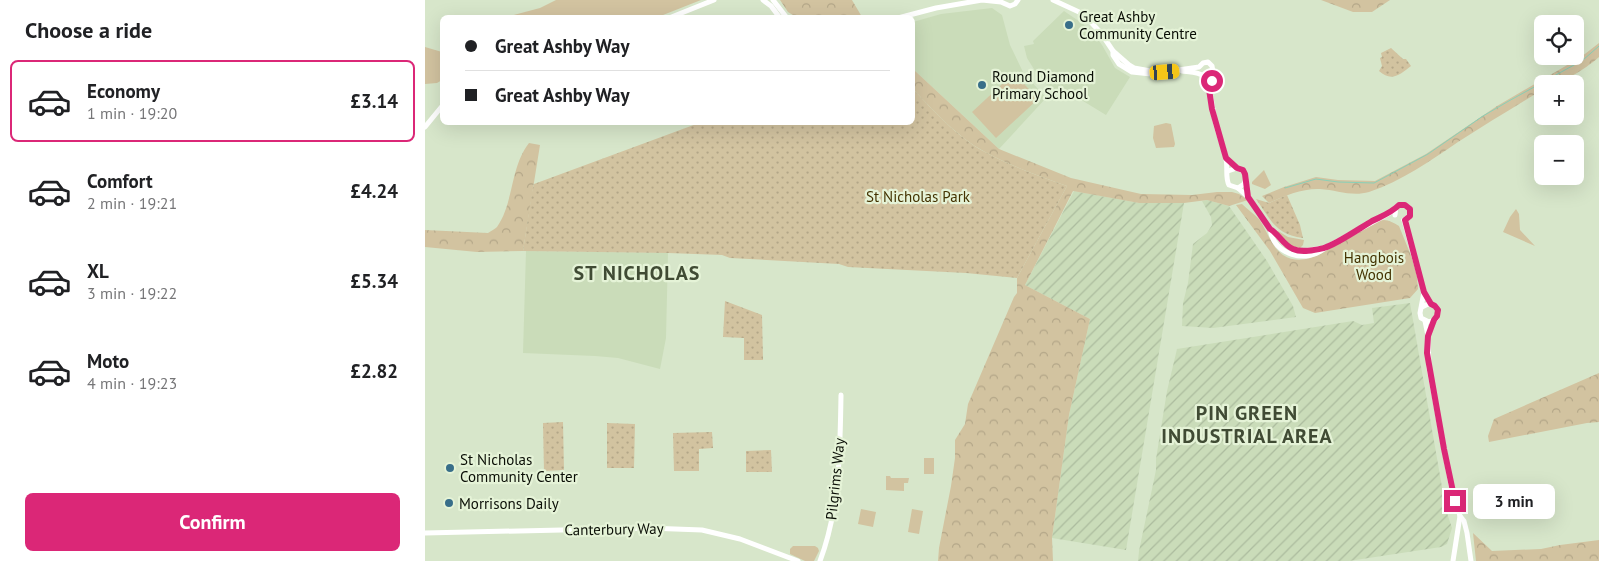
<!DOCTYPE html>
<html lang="en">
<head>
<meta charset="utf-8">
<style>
  body { margin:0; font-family:"PT Sans",sans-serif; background:#f2f2f2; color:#202124; height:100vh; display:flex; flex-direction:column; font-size:19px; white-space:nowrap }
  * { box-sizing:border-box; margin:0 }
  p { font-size:16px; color:#757577 }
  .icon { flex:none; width:28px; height:28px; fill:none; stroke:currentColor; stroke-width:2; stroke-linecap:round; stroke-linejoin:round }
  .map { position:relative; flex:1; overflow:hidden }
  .details { display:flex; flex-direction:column; background:#fff; width:425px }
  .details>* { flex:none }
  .top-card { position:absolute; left:15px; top:15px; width:475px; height:110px; border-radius:8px; box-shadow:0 5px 20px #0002; display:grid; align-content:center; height:110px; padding:0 25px; background:#fff }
  .fabs { position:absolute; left:1109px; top:15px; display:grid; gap:10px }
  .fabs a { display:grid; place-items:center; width:50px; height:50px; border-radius:8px; background:#fff; box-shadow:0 5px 20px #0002; font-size:25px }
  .end { position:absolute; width:22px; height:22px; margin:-11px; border:6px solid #db2777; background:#fff; box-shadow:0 0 0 2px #fff }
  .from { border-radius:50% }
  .bubble { position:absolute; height:35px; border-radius:8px; background:#fff; box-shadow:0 5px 20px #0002; font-size:16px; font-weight:800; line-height:35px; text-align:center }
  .car { position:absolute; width:15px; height:30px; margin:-15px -8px; border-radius:6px; box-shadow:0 0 4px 1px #0007; background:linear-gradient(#f5c518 24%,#345 0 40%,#f5c518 0 76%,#345 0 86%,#f5c518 0) }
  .top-card b { display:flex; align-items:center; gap:18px; height:48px; font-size:19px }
  .top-card b+b { border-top:1px solid #e0e0e0 }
  .top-card i { width:12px; height:12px; background:#202124 }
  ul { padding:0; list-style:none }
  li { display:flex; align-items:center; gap:15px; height:82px; margin:0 10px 8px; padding:0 15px; border:2px solid transparent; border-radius:8px }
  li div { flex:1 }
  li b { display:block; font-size:19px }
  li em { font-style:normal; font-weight:800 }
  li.current { border-color:#db2777 }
  li>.icon { width:45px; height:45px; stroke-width:1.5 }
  h2 { padding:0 25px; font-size:22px; line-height:60px }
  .primary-button { display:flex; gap:10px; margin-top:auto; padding:10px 25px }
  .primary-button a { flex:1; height:58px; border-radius:8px; background:#db2777; color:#fff; font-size:20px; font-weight:800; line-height:58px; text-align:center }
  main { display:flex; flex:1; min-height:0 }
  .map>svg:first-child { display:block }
  .built { fill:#cadcb9 }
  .industrial { fill:url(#industrial-furrows) }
  .grass { fill:#d2c3a0 }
  .forest { fill:url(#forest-crowns) }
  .park { fill:url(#park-dots) }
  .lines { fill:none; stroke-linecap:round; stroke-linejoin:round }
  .stream { stroke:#88d1b8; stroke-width:1 }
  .tertiary { stroke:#fff; stroke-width:5 }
  .route { stroke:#db2777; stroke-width:6 }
  .poi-dot { fill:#386e89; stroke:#e5f3d7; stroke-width:2 }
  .labels { text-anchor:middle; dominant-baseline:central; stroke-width:4.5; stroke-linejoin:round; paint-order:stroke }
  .poi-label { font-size:15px; fill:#090d05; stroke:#e5f3d7; text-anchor:start }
  .park-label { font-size:15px; fill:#433200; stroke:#e5f3d7 }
  .street-label { font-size:15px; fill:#090d05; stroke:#e5f3d7 }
  .district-label { font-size:20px; font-weight:bold; letter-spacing:1px; fill:#404b34; stroke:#e5f3d7 }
</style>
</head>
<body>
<main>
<section class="details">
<h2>Choose a ride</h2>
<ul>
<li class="current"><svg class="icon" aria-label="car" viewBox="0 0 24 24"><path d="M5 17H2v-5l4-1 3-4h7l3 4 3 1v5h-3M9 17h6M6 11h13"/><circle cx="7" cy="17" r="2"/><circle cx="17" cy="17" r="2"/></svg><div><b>Economy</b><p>1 min · 19:20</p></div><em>£3.14</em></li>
<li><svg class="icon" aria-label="car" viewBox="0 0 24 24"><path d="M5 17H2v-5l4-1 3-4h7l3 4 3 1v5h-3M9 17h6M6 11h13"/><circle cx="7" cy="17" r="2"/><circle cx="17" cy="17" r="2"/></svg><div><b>Comfort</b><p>2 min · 19:21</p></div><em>£4.24</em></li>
<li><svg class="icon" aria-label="car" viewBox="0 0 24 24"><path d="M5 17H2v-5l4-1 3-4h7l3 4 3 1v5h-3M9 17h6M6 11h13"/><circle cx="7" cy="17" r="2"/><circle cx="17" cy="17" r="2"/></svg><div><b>XL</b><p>3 min · 19:22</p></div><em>£5.34</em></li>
<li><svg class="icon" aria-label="car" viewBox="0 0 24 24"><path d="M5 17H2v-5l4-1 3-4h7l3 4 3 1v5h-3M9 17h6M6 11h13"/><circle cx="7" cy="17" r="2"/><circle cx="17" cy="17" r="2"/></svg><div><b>Moto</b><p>4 min · 19:23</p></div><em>£2.82</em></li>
</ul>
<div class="primary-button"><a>Confirm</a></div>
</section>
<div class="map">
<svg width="1174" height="561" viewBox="0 0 1174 561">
  <defs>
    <pattern id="industrial-furrows" width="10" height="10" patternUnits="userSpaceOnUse" patternTransform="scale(1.25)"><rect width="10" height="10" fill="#cadcb9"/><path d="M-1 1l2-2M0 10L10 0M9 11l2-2" fill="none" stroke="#acbc9e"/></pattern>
    <pattern id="forest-crowns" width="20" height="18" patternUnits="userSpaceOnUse" patternTransform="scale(1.25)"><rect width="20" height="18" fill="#d2c3a0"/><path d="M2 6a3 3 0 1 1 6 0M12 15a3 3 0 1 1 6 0" fill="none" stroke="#b3a688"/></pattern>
    <pattern id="park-dots" width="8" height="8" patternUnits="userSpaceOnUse" patternTransform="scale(1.25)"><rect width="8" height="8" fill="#d2c3a0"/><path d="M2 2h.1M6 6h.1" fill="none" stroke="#b3a688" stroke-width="1.8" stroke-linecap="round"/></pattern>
  </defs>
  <rect width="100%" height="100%" fill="#d7e6ca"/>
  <g class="built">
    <path d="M567 8 577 15 585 45 598 72 621 98 574 149 488 69V22L516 14Z"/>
    <path d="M639 11 664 28 677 45 690 68 705 77 681 115 658 101 643 94 627 90 612 74 602 58 599 46 609 44 608 41Z"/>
    <path d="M101 251 243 253 241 338 235 369 193 358 170 356 98 353Z"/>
  </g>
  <g class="industrial">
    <path d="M649 191 714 203H759L701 550 627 538 644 415 665 319 600 285Z"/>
    <path d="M782 200 804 206 842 261 868 306 871 317 788 328 757 326 758 303 763 283 768 244 782 233 787 225 786 217 777 201Z"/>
    <path d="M985 303 1021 510 1027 528 1022 544 1016 547 924 561H713L714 551 731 470V459L742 391 752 349 928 321 937 325 949 323 947 308Z"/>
  </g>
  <g class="grass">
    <path d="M131 0H276L233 17H81L115 8Z"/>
    <path d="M0 47 17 52V80L12 83 0 84Z"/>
    <path d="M589 73 613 99 571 138 547 112Z"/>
    <path d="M741 123 746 124 750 144 749 147 731 148 728 138 729 126Z"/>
    <path d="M839 170 846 185 840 189 827 184V182Z"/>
    <path d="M1091 209 1094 214 1095 230 1110 246 1078 232 1085 217Z"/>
    <path d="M853 231 863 237 879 240 878 245 874 249H869L851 233Z"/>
    <rect x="499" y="458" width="10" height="16"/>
    <path d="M461 476H465L466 478H484L483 483H479V491L461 490Z"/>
    <path d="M436 509 451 512 448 527 433 524Z"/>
    <path d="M487 509 498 511 494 534 483 532Z"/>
    <path d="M368 546H390L393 548 394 551 389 561H380L365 554V549Z"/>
  </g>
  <g class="forest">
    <path d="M355 0H427L437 17H371L363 12Z"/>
    <path d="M896 0H965L947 12H928Z"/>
    <path d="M1174 43V57C1159 70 1137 84 1118 84L1117 90C1089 107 1061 124 1033 142 1005 161 977 181 944 192 927 197 912 190 895 189 879 188 858 196 844 203L837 196 859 187 891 177 913 180 950 181 1001 154 1072 106 1156 57Z"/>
    <path d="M488 69 574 149 646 178 716 194 767 195 792 192H807L814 194 823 200 804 206 782 200 759 203H714L648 191 600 285 665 319 644 415 627 538 628 561H513L514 548 526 486 530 458V440L540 424 543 404 589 297 592 293V278L642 186C614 176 586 166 560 152 532 137 509 111 488 89Z"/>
    <path d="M104 143 115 145 98 251 52 252 0 247V230L63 233C66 231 70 229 72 227 89 203 85 167 104 143Z"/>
    <path d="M817 204C822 209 829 214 834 219 842 230 846 247 858 255 891 276 929 221 959 220 964 220 969 223 974 226L991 268 993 289 985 298 890 313 878 308 845 251 811 205Z"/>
    <path d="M1174 373V422L1162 423 1064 442 1063 436 1069 419Z"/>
    <path d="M1048 533 1067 551 1116 549 1135 545 1174 540V561H1051Z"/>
  </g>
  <g class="park">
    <path d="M966 48 978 59H981L986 66C975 75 966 82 954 71L957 66 955 58 957 57 956 53Z"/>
    <path d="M488 89C509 111 533 138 560 152 586 166 614 176 642 186L592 278 541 273 423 267 414 264 305 258 297 255 243 253 98 251 107 192 109 184 274 123 488 122Z"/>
    <path d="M862 195 875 225 878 238C850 234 846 220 831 199L844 203Z"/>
    <path d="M300 301 337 315 338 360H319V338L298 337Z"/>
    <path d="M138 422 139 470 119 471 118 423Z"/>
    <path d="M182 423 210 424 209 468H182Z"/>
    <path d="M287 432 288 448 274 449V471H249L248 433Z"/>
    <path d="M346 450 347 472H321V451Z"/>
  </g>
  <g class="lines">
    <path class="stream" d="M860 188 891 179 913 182 949 183 1003 154 1058 116 1082 102 1158 60 1174 46"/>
    <g class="tertiary">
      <path d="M338 0 346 6 355 18"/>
      <path d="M348 0 362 18"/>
      <path d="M628 0 654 12 662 18 676 33 688 51V55L694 64 707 72 726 74 774 67 778 63 783 62 787 66 788 72 783 76H779"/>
      <path d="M244 18 289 0"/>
      <path d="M473 18 511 8 557 0 576 2 585 6 590 4 593 0"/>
      <path d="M688 51 704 65 709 68 731 72"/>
      <path d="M757 71C763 72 776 72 779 77 787 89 787 111 791 125 794 137 799 147 801 159 803 168 800 178 804 185L813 188 823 197 845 229C851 233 854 239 860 244 872 255 885 249 900 248"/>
      <path d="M784 89 787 84V74"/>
      <path d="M0 127 18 105"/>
      <path d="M803 171 812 168C820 170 823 177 819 184L813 188"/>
      <path d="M821 181 823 197"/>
      <path d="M970 215 971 207C976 203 981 204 985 209 986 215 984 217 979 220"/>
      <path d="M979 220 999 292 1005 304"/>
      <path d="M845 229C848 255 882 264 900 248L970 210"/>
      <path d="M997 307 1003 304 1011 306 1013 312 1011 319 1004 322 996 318 995 313 999 292"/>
      <path d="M1000 321 1003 336 1004 368 1019 449 1026 485 1035 516 1039 521 1042 533 1046 561"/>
      <path d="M0 533 223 528 277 530 315 539 373 561"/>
      <path d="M395 561C415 508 415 451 416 395"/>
      <path d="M1028 561 1035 516"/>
    </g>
  </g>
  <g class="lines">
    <path class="route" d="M787 81 784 89 787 109 801 158 812 168 818 170 820 174 823 197 845 229C854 234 858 245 868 249 877 253 890 250 899 248 912 244 935 228 947 221 957 216 966 213 974 205H980L985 209V216L980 220 999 292 1006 304 1010 306 1013 310 1012 316 1009 320 1003 336 1002 353 1019 449 1030 501"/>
  </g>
  <g class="poi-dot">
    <circle cx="644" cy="25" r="5"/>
    <circle cx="557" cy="85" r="5"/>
    <circle cx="25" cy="468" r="5"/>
    <circle cx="24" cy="503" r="5"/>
  </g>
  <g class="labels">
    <g class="poi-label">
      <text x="654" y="16">Great Ashby<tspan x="654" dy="17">Community Centre</tspan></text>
      <text x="567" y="76">Round Diamond<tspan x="567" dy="17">Primary School</tspan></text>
      <text x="35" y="459">St Nicholas<tspan x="35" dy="17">Community Center</tspan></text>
      <text x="34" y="503">Morrisons Daily</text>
    </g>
    <g class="park-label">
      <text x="493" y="196">St Nicholas Park</text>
      <text x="949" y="257">Hangbois<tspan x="949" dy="17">Wood</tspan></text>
    </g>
    <g class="street-label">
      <text transform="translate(410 479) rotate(-84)">Pilgrims Way</text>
      <text transform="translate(189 529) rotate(-1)">Canterbury Way</text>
    </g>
    <g class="district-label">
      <text x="212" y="273">ST NICHOLAS</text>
      <text x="822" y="413">PIN GREEN<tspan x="822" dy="23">INDUSTRIAL AREA</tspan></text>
    </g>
  </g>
</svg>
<div class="fabs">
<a><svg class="icon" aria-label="locate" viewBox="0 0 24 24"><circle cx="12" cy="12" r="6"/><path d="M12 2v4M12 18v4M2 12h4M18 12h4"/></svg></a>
<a>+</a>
<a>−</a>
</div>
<i class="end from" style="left:787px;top:81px"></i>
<i class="end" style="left:1030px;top:501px"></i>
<div class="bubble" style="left:1048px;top:484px;width:82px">3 min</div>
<i class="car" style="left:740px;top:72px;rotate:85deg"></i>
<div class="top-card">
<b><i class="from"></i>Great Ashby Way</b>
<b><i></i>Great Ashby Way</b>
</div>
</div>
</main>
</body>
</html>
